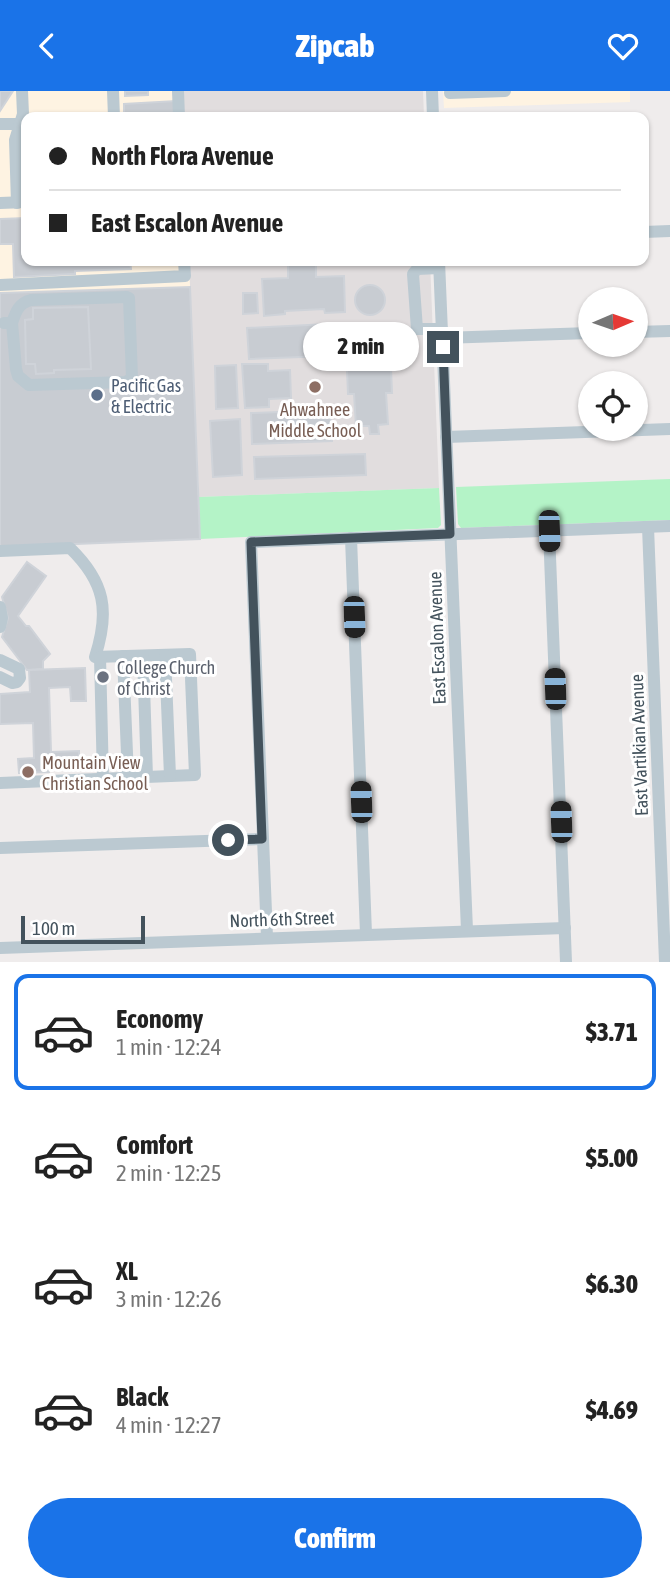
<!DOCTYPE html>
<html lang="en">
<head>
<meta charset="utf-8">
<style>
  body { margin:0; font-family:"Asap Condensed",sans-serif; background:#f6f6f6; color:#222; height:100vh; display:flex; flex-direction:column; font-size:26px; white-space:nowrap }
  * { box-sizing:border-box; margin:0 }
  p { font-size:23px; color:#767676 }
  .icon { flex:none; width:38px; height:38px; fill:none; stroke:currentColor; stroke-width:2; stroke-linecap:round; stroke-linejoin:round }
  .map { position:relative; height:871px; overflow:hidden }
  .panel { display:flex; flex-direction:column; background:#fff; flex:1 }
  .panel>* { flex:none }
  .banner { position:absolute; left:21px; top:21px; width:628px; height:154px; border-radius:14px; box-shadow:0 2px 5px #0004; display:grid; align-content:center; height:154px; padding:0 28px; background:#fff }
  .needle { width:46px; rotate:88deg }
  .buttons { position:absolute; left:578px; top:196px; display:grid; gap:14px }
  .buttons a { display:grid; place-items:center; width:70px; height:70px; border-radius:50%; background:#fff; box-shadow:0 2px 5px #0004; font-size:35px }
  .scale { position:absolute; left:21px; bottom:18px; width:124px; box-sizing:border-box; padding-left:7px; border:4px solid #43525c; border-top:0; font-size:19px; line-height:24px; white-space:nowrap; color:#43525c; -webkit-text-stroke:5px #fff; paint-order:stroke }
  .end { position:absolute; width:32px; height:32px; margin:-16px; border:9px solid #43525c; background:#fff; box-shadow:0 0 0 4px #fff }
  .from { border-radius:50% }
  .bubble { position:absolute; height:49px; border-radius:24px; background:#fff; box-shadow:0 2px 5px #0004; font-size:23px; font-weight:800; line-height:49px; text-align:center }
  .car { position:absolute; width:21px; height:42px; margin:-21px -10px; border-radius:9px; box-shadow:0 0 5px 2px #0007; background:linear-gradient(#222 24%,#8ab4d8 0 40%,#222 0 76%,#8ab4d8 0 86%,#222 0) }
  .banner b { display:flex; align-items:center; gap:24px; height:66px; font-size:26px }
  .banner b+b { border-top:2px solid #e0e0e0 }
  .banner i { width:18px; height:18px; background:#222 }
  ul { padding:12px 0 0; list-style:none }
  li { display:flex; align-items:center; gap:21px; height:116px; margin:0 14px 10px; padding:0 14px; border:4px solid transparent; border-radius:14px }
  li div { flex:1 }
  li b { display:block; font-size:26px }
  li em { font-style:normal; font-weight:800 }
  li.active { border-color:#1a73e8 }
  li>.icon { width:63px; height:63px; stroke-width:1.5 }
  .action { display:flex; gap:14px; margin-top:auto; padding:14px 28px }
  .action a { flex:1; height:80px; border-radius:42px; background:#1a73e8; color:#fff; font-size:28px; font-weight:800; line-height:80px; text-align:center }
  header { display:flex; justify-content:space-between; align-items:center; height:91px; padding:0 28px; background:#1a73e8; color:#fff; font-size:32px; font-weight:800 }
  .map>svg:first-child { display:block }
  .commercial { fill:#fef3e2 }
  .education { fill:#e1ddde }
  .green { fill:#b4f3c7 }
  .building { fill:#c8ccd2; stroke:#cfd3d9; stroke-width:2 }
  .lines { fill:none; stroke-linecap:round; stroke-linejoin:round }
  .minor { stroke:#bbc9d1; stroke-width:12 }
  .route { stroke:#43525c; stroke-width:9 }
  .education-dot { fill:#8d6e63; stroke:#fff; stroke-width:2.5 }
  .service-dot { fill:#5c6f8a; stroke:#fff; stroke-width:2.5 }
  .worship-dot { fill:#6b7280; stroke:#fff; stroke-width:2.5 }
  .labels { text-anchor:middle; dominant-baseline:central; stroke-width:6; stroke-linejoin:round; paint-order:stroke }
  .service-label { font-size:18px; fill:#4e5e75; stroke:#fff; text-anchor:start }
  .education-label { font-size:18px; fill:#785e54; stroke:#fff }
  .street-label { font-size:18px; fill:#43525c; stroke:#fff }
  .worship-label { font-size:18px; fill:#5b616d; stroke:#fff; text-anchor:start }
</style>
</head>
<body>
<header><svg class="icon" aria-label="back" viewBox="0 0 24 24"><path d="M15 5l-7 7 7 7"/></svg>Zipcab<svg class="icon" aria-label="heart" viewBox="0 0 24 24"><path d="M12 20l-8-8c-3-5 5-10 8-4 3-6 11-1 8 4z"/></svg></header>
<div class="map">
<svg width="670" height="871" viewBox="0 0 670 871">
  <rect width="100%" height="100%" fill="#efecec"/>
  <g class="commercial">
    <path d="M0 0H182L183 26H26V170H189L190 196 0 202Z"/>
    <path d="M443 0H630V11L444 17Z"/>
  </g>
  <g class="education">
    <path d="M182 0H423L424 26H183Z"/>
    <path d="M189 170H430L439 397 199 406Z"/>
  </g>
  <g class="green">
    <path d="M670 388V429L461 437 458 433 456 396Z"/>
    <path d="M439 397 441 434 438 437 200 448 199 406Z"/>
  </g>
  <g class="building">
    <path d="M0 0H13L0 20Z"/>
    <path d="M125 0H148V4L125 5Z"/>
    <path d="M176 10V26H124V13Z"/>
    <path d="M26 127V170H130L131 178 75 180V183L14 186 13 153H0V128Z"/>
    <path d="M316 172V186L344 185 345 221 325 222 324 218 285 220V223L264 225 262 188 288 187V173Z"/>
    <circle cx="370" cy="209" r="15"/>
    <path d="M190 196 200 448 0 456V202Z"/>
    <path d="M243 202H257L258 222 243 223Z"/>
    <path d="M88 216 91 278 54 279V282L36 283 35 273H26L25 229 33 228V217Z"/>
    <path d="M327 233 328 265 249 268 247 237Z"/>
    <path d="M383 233 384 277H391L392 302H386L388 333 378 334 379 343H370L369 335H356L354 303H348L347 279 354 278 353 245 360 244 359 234Z"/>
    <path d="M242 273H268V280L290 279 291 307 269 308V316L245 317Z"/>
    <path d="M236 274 238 317 216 318 215 275Z"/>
    <path d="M330 319 332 350 252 353 251 322Z"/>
    <path d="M240 328 242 384 213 386 210 330Z"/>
    <path d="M365 363 366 384 255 388 254 366Z"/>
    <path d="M27 471 46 485 18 525 26 535H29L50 563 43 570V578L27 579 2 546 8 527 2 506Z"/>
    <path d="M85 577 86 610H71L70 596 49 597 51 661 79 660V676L49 677V681L19 682 18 668 34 667 33 632 0 633V603L30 601 29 579Z"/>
  </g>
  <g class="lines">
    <g class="minor">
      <path d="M113 0 114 26"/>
      <path d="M178 0 179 26"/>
      <path d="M432 0 433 26"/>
      <path d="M450 2 505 0"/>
      <path d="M0 33H19"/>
      <path d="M0 112 26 111"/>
      <path d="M17 112 15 49 23 23 22 0"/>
      <path d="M644 141 670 140"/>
      <path d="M439 170 467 839"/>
      <path d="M439 177 417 178 413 183 417 238H442"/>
      <path d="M0 194 185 185 184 170"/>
      <path d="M4 232H12C16 220 19 212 31 209L127 206 129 207 132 287 126 291 29 294 18 285 16 278 12 232"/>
      <path d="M635 241 670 240"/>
      <path d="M442 247 590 242"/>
      <path d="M446 346 670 338"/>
      <path d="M648 436 665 871"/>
      <path d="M549 440 566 871"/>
      <path d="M351 447 366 843"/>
      <path d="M0 460 70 457C105 491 110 520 95 566L190 563 195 684 0 692"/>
      <path d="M0 516 2 527 0 536"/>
      <path d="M165 564 170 685"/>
      <path d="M123 565 128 687"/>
      <path d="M143 565 147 686"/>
      <path d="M100 566 103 688"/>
      <path d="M0 569 19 578 20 587 17 591 12 592 0 586"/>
      <path d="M0 757 262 748"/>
      <path d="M267 846 251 451 670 435"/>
      <path d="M0 857 565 837"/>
    </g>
  </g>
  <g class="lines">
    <path class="route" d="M228 749 262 748 251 451 450 443 443 256"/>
  </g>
  <g class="education-dot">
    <circle cx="315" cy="296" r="7"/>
    <circle cx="28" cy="681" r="7"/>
  </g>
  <circle class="service-dot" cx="97" cy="304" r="7"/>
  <circle class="worship-dot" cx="103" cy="586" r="7"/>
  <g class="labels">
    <g class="service-label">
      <text x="111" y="294">Pacific Gas<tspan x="111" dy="21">&amp; Electric</tspan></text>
    </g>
    <g class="education-label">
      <text x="315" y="318">Ahwahnee<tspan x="315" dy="21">Middle School</tspan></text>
      <text x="42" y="671" text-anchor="start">Mountain View<tspan x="42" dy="21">Christian School</tspan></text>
    </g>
    <g class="street-label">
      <text transform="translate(437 547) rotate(-92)">East Escalon Avenue</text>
      <text transform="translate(639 654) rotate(-92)">East Vartikian Avenue</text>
      <text transform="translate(282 828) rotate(-2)">North 6th Street</text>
    </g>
    <g class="worship-label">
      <text x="117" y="576">College Church<tspan x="117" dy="21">of Christ</tspan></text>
    </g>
  </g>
</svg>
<div class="buttons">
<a><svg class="needle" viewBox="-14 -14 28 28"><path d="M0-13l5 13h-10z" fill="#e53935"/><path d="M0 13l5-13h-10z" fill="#767676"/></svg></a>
<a><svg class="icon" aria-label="locate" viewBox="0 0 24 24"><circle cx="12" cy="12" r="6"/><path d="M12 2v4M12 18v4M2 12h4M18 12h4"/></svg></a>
</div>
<div class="scale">100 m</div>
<i class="end from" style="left:228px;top:749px"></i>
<i class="end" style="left:443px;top:256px"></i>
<div class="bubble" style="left:303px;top:231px;width:116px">2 min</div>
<i class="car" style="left:549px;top:440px;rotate:178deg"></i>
<i class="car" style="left:354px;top:526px;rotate:178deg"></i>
<i class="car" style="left:555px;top:598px;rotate:358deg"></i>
<i class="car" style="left:361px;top:711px;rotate:358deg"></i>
<i class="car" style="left:561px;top:731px;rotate:358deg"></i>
<div class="banner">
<b><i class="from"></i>North Flora Avenue</b>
<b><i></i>East Escalon Avenue</b>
</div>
</div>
<section class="panel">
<ul>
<li class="active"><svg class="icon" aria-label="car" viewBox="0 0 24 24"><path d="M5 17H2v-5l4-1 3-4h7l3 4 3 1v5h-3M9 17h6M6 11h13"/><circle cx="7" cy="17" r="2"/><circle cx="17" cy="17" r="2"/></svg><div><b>Economy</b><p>1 min · 12:24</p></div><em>$3.71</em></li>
<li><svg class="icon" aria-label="car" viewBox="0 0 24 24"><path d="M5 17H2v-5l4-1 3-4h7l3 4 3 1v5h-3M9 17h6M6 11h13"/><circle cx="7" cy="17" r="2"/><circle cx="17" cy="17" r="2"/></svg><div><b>Comfort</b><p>2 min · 12:25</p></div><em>$5.00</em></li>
<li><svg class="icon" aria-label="car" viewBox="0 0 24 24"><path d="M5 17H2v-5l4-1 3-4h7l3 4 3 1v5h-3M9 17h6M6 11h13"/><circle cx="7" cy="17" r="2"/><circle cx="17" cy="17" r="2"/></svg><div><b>XL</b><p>3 min · 12:26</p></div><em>$6.30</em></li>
<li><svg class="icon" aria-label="car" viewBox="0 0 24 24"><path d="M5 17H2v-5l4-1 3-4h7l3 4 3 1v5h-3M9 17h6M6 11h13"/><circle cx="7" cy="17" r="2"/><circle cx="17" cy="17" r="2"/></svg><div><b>Black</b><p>4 min · 12:27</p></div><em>$4.69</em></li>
</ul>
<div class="action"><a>Confirm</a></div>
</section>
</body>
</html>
